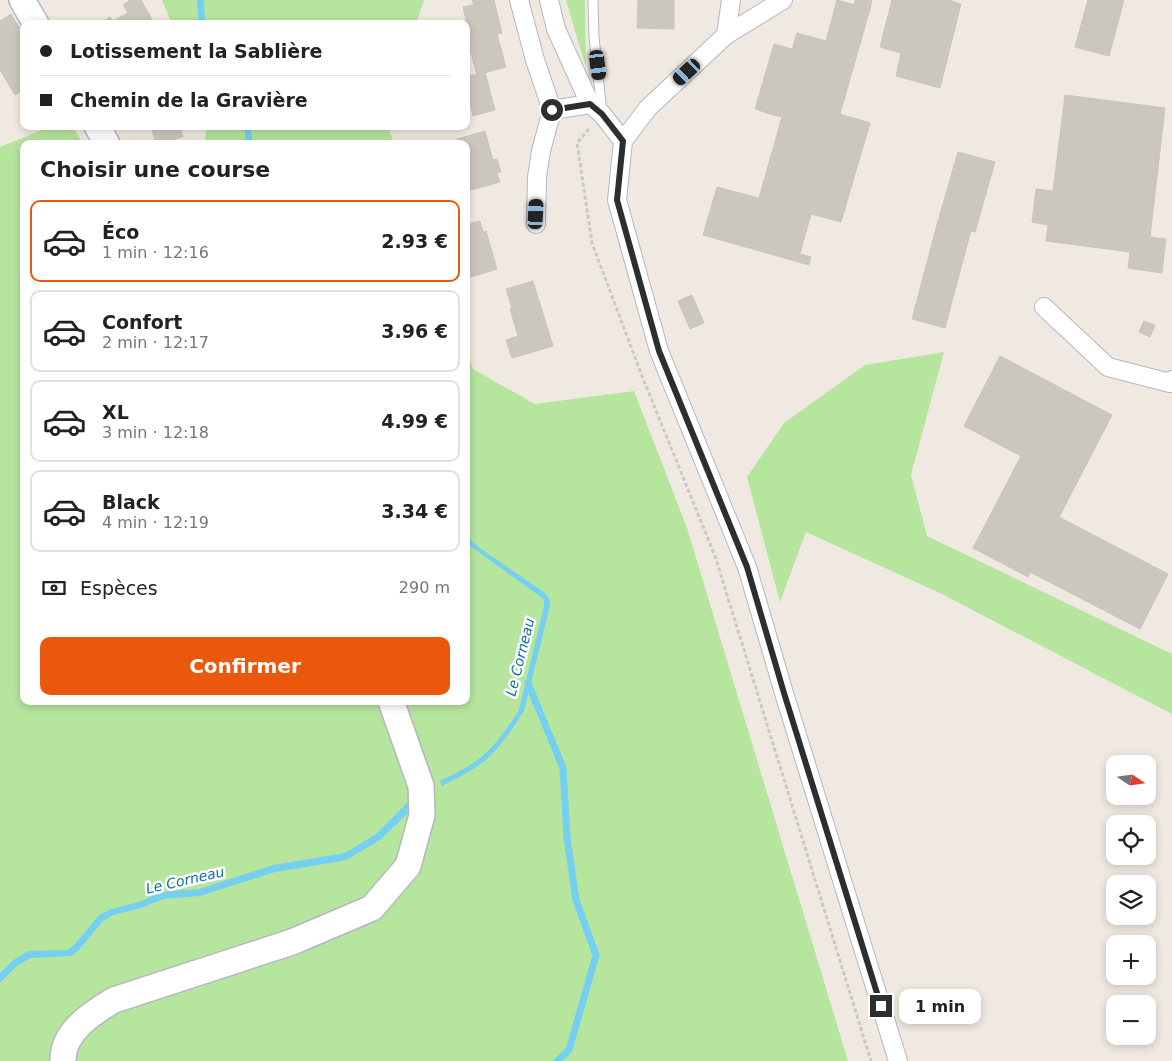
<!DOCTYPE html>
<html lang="fr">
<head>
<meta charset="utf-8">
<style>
  body { margin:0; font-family:"DejaVu Sans",sans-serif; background:#f2f2f2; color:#222; height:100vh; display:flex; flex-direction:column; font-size:19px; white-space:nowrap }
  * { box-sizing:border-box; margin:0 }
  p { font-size:16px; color:#767676 }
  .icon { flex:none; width:28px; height:28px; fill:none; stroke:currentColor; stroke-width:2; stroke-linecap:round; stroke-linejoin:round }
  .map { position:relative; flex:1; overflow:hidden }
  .side { position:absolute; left:20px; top:140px; width:450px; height:565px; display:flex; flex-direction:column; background:#fff; border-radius:10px; box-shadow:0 2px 8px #0003 }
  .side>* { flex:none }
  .hud { position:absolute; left:20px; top:20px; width:450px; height:110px; border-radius:10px; box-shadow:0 2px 8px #0003; display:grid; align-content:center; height:110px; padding:0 20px; background:#fff }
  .needle { width:32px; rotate:103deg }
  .tools { position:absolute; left:1106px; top:755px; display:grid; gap:10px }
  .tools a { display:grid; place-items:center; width:50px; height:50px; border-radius:10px; background:#fff; box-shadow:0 2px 8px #0003; font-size:25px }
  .end { position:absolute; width:22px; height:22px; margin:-11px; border:6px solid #2e2e2e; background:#fff; box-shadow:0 0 0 2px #fff }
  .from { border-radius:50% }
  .bubble { position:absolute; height:35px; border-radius:10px; background:#fff; box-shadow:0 2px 8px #0003; font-size:16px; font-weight:700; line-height:35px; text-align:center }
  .car { position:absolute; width:15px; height:30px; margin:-15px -8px; border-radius:6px; box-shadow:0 0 4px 1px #0007; background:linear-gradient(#222 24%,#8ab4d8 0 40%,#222 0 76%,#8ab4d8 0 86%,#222 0) }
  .hud b { display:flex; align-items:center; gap:18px; height:48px; font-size:19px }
  .hud b+b { border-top:1px solid #e0e0e0 }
  .hud i { width:12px; height:12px; background:#222 }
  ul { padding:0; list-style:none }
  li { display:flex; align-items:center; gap:15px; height:82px; margin:0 10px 8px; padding:0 10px; border:2px solid #e0e0e0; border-radius:10px }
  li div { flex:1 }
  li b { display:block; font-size:19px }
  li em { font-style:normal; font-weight:700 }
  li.on { border-color:#ea580c }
  li>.icon { width:45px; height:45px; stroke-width:1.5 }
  h2 { padding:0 20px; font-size:22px; line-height:60px }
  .pay { display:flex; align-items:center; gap:12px; height:55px; padding:0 20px; font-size:19px }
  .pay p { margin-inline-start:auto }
  .cta { display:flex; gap:10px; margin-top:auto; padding:10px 20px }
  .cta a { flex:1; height:58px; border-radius:10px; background:#ea580c; color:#fff; font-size:20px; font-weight:700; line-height:58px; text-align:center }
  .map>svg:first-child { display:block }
  .green { fill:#b6e59e }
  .water { fill:#75cff0 }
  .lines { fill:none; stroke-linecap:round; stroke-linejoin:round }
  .stream { stroke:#75cff0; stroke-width:7 }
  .building { fill:#cbc7bf; stroke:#cbc5ba }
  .lane-casing { stroke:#b4b7c1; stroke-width:11 }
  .street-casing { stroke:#b4b7c1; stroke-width:20 }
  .secondary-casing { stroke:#b4b7c1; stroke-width:28 }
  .path { stroke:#c9c9c9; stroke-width:3; stroke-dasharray:4 2.5; stroke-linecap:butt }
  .lane { stroke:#fff; stroke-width:9 }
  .street { stroke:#fff; stroke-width:18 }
  .secondary { stroke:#fff; stroke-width:25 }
  .route { stroke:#2e2e2e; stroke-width:6 }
  .labels { text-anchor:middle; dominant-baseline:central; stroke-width:5; stroke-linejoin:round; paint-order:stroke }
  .water-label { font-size:14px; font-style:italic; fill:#0d6fa3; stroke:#fff }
</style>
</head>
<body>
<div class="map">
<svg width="1172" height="1061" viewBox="0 0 1172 1061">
  <rect width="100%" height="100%" fill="#efe9e1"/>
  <g class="green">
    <path d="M162 0H424L416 24H172Z"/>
    <path d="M566 0H585L586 68Z"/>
    <path d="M52 126H73L83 144H24V701H372L373 703 381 701H466V349L473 369 535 404 634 391 687 528 848 1061H0V147Z"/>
    <path d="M205 126H388L394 144H204L206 133Z"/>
    <path d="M944 352 911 475 927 536 1172 654V714L942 594 806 532 780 602 747 477 784 423 865 365Z"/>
  </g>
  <g class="water">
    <path d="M197 0H204L205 24H199Z"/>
    <path d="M244 126H250L253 144H246Z"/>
    <path d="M466 536 480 548 545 593 549 598 550 606 524 711C515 725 503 743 491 755 477 769 459 777 442 786L440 781C456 773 474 765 488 751 499 740 510 724 519 710L544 606V600L541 597 466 543Z"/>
    <path d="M409 801 412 805 407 809 409 812 380 840 348 859 336 862 275 872 200 896 163 899 141 908 113 915 103 921 80 949 71 956 30 958 16 967 0 983V973L12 961 28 951 68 950 75 944 99 915 111 909 139 902 162 892 199 889 273 865 345 853 376 834Z"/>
  </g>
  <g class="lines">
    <path class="stream" d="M528 683 563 768 567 838 576 900 596 955 569 1050 557 1061"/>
  </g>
  <g class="building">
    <path d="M130 0H141L154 23 100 24 110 17 113 21 128 13 123 5Z"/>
    <path d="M472 0H492L474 5Z"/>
    <path d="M494 0 502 33 466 42V29H468L463 7Z"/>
    <path d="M638 0H674V29L637 28Z"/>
    <path d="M837 0 870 9 840 114 870 123 841 222 811 214 800 254 811 257 809 265 703 235 717 187 759 198 782 117 773 115 797 33 826 41Z"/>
    <path d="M855 0H872L870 9 854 4Z"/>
    <path d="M892 0H949L961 4 940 88 896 76 901 53 880 47Z"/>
    <path d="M1088 0H1124L1109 56 1075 47Z"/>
    <path d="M11 14 24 35V89L15 95 0 70V21Z"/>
    <path d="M497 34 506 67 477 75 471 53 466 55V42Z"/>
    <path d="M774 44 792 49 773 115 755 109Z"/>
    <path d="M485 72 495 110 473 116 469 100 466 101V77Z"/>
    <path d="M1065 95 1165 108 1150 237 1166 239 1162 273 1128 268 1130 252 1046 241 1048 225 1032 222 1036 189 1053 191Z"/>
    <path d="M151 126H180L183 137 156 144Z"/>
    <path d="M485 131 493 160 497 159 501 172 497 173 500 182 471 190 466 172V144H458L457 139Z"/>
    <path d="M958 152 995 162 975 232 938 221Z"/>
    <path d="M480 221 483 232 486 231 497 269 468 278 466 273V225Z"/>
    <path d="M938 221 971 230 945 328 912 319Z"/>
    <path d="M533 281 553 346 512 358 506 340 518 336 510 309H512L506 289Z"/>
    <path d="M692 295 704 323 690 329 678 301Z"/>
    <path d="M1144 321 1155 325 1150 337 1139 332Z"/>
    <path d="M1000 356 1112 415 1028 577 973 548 1021 456 964 426Z"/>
    <path d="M1059 517 1168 574 1140 629 1030 572Z"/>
  </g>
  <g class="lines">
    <defs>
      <path id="lane" d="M593 0 594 37 602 113"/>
      <g id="street">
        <path d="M519 0 535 60 552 110 541 151 537 177 536 224"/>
        <path d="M549 0 556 29 590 104 602 114 623 141"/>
        <path d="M783 0 726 35 648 108 623 141 617 200 659 351 747 567 784 693 898 1061"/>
        <path d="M726 35 731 0"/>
        <path d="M552 110 590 104"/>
        <path d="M1044 307 1108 367 1170 383 1172 380"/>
      </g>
      <g id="secondary">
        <path d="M22 0 36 24"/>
        <path d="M97 126 107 144"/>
        <path d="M63 1061C62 1032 92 1013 114 1000L292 942 372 908 408 866 422 815 421 786 391 701"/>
      </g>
    </defs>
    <use href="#lane" class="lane-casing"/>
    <use href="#street" class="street-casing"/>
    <use href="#secondary" class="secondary-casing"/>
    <path class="path" d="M589 129 577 143 592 243 642 376 715 556 871 1061"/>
    <use href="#lane" class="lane"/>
    <use href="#street" class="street"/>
    <use href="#secondary" class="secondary"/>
  </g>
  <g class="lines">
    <path class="route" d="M552 110 590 104 602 114 623 141 617 200 659 351 747 567 784 693 881 1006"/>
  </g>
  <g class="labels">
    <g class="water-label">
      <text transform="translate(520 657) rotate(-76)">Le Corneau</text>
      <text transform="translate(185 880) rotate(-13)">Le Corneau</text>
    </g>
  </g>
</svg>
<div class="tools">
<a><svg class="needle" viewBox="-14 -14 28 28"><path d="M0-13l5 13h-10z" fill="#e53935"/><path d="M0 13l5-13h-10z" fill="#767676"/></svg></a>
<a><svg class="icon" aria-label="locate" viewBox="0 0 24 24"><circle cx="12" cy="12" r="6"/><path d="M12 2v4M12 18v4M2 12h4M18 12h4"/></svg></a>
<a><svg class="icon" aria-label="layers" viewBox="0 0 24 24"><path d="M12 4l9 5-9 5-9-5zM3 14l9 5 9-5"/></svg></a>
<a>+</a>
<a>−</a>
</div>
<i class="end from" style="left:552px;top:110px"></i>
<i class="end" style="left:881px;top:1006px"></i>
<div class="bubble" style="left:899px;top:989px;width:82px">1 min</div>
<i class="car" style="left:598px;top:65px;rotate:173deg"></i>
<i class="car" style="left:687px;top:72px;rotate:227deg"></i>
<i class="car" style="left:536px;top:214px;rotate:3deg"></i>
<div class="hud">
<b><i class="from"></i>Lotissement la Sablière</b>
<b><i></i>Chemin de la Gravière</b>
</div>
<section class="side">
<h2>Choisir une course</h2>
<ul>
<li class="on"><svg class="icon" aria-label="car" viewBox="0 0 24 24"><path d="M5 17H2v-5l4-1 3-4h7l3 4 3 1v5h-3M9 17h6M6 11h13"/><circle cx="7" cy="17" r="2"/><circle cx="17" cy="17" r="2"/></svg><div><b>Éco</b><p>1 min · 12:16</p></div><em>2.93 €</em></li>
<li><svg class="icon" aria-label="car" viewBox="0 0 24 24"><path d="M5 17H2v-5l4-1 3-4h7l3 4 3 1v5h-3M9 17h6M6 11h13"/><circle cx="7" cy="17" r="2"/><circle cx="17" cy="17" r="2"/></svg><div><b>Confort</b><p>2 min · 12:17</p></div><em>3.96 €</em></li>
<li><svg class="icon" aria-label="car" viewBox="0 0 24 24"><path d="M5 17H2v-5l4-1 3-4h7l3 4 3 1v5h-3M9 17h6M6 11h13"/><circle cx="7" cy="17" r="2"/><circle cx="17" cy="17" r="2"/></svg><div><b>XL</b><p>3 min · 12:18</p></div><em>4.99 €</em></li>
<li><svg class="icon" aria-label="car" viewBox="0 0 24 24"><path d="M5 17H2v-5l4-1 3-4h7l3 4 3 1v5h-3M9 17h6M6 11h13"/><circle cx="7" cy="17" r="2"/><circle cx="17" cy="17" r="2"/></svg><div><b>Black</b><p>4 min · 12:19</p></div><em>3.34 €</em></li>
</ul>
<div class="pay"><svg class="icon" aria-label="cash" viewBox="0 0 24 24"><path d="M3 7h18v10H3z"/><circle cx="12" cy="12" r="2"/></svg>Espèces<p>290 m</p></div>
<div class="cta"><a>Confirmer</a></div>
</section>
</div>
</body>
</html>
